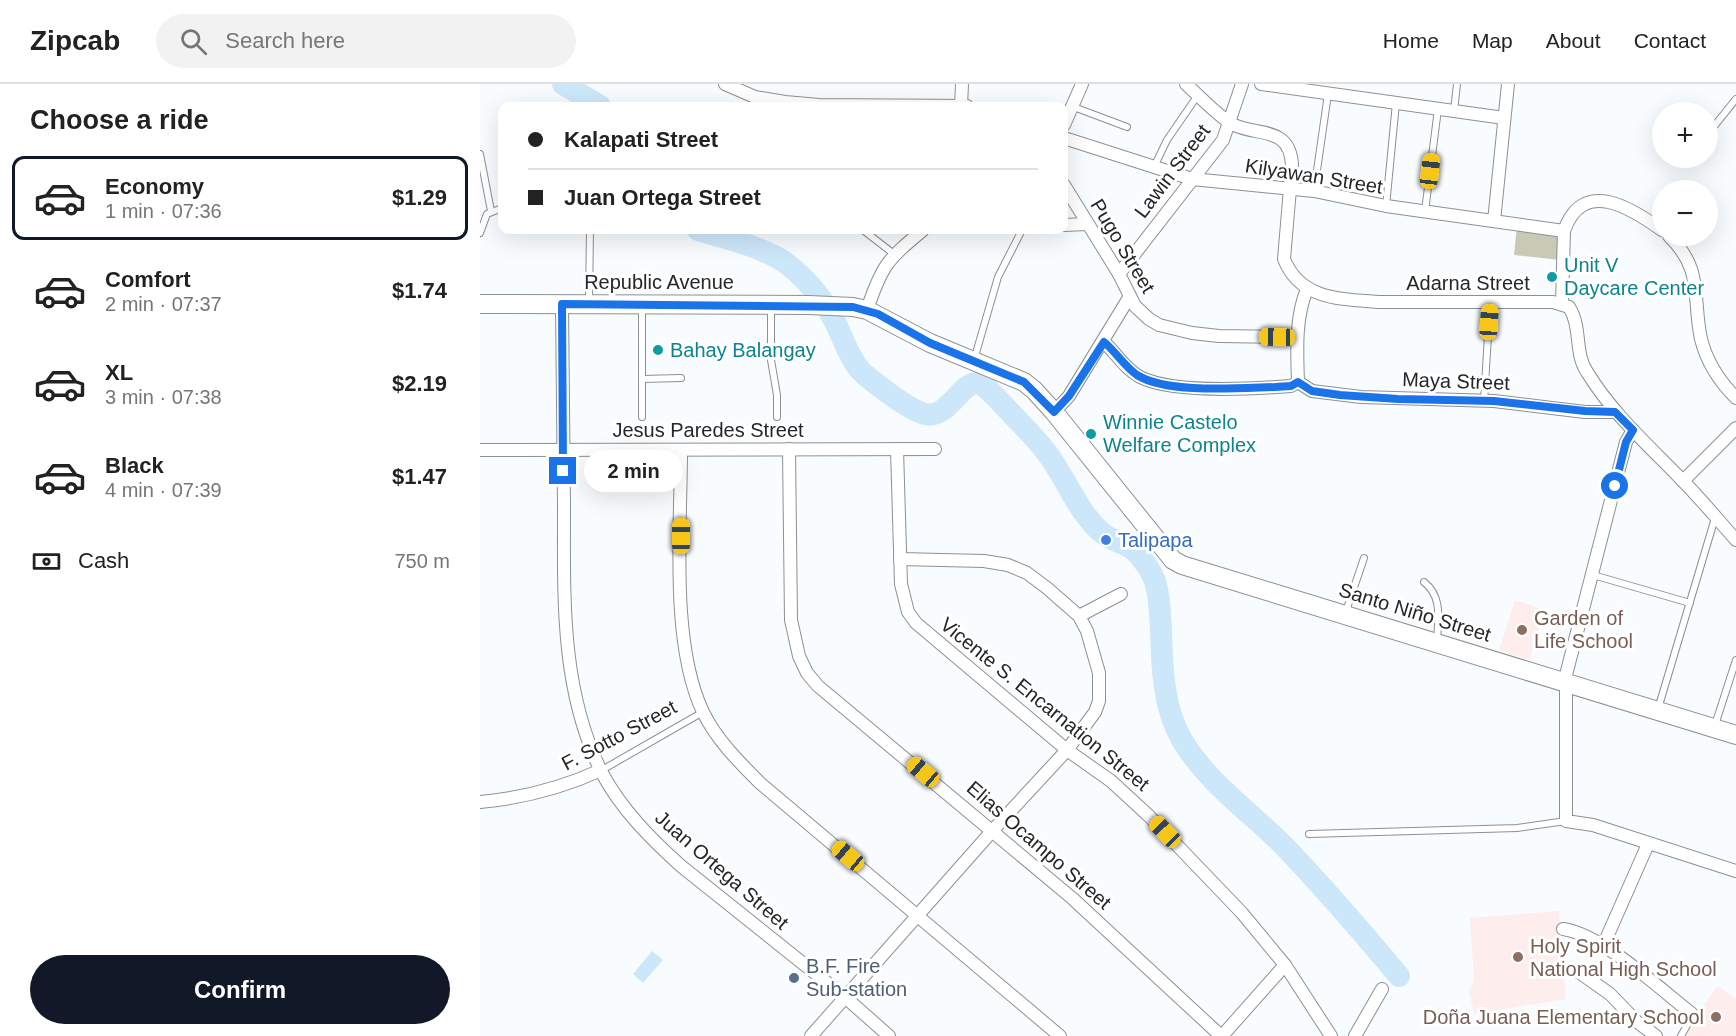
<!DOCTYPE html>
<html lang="en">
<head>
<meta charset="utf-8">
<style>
  body { margin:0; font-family:Helvetica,sans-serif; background:#f2f2f2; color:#222; height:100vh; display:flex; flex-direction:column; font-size:22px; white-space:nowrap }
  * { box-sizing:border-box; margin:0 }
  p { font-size:20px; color:#767676 }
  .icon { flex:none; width:33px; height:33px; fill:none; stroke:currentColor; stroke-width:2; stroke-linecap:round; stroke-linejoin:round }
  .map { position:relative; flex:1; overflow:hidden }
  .sheet { display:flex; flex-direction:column; background:#fff; width:480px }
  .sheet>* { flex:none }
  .hud { position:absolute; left:18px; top:18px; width:570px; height:132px; border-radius:12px; box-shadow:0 6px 24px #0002; display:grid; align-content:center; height:132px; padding:0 30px; background:#fff }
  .controls { position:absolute; left:1172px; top:18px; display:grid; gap:12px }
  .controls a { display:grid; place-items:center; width:66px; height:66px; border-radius:50%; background:#fff; box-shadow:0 6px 24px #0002; font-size:30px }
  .end { position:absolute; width:27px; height:27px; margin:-14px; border:8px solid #1a73e8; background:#fff; box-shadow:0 0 0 3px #fff }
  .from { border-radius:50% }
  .bubble { position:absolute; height:42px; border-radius:21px; background:#fff; box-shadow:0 6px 24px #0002; font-size:20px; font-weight:700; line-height:42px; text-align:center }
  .car { position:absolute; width:18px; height:36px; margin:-18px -9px; border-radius:8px; box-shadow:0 0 4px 2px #0007; background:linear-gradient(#f5c518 24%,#345 0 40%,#f5c518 0 76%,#345 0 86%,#f5c518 0) }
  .hud b { display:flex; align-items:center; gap:21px; height:57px; font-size:22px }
  .hud b+b { border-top:2px solid #e0e0e0 }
  .hud i { width:15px; height:15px; background:#222 }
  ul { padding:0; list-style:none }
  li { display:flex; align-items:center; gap:18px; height:84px; margin:0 12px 9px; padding:0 18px; border:3px solid transparent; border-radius:12px }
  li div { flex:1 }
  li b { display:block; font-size:22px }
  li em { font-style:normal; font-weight:700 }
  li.active { border-color:#111827 }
  li>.icon { width:54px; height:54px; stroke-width:1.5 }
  h2 { padding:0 30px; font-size:27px; line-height:72px }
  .pay { display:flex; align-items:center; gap:15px; height:66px; padding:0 30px; font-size:22px }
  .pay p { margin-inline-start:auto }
  .action { display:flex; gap:12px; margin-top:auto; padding:12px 30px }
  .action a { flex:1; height:69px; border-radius:36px; background:#111827; color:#fff; font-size:24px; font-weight:700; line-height:69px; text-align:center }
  header { display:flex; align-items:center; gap:36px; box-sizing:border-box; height:84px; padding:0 30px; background:#fff; border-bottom:2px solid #e0e0e0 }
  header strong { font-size:28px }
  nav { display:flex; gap:33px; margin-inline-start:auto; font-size:21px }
  .search { width:420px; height:54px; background:#f2f2f2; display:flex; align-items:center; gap:15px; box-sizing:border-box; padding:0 21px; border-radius:33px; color:#767676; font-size:22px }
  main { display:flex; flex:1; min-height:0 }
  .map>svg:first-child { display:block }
  .education { fill:#fdedec }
  .green { fill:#c8cab3 }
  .water { fill:#cde7fa }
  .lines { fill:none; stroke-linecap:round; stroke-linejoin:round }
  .river { stroke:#cde7fa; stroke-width:22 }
  .service-casing { stroke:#8c9094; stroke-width:8 }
  .minor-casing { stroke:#8c9094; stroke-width:14 }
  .secondary-casing { stroke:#8c9094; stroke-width:20 }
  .service { stroke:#fff; stroke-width:6 }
  .minor { stroke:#fff; stroke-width:12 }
  .secondary { stroke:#fff; stroke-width:18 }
  .route { stroke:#1a73e8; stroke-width:8 }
  .culture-dot { fill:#0f9aa8; stroke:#fff; stroke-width:2 }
  .shop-dot { fill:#3f7fe0; stroke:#fff; stroke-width:2 }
  .education-dot { fill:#8d6e63; stroke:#fff; stroke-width:2 }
  .service-dot { fill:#5c6f8a; stroke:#fff; stroke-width:2 }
  .labels { text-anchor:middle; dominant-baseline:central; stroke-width:6; stroke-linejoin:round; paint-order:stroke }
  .street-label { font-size:20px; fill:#252628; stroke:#fff }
  .culture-label { font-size:20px; fill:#0d838f; stroke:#fff; text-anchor:start }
  .shop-label { font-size:20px; fill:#366cbe; stroke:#fff; text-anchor:start }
  .education-label { font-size:20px; fill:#785e54; stroke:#fff; text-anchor:start }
  .service-label { font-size:20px; fill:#4e5e75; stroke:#fff; text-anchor:start }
</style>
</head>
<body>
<header>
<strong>Zipcab</strong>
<div class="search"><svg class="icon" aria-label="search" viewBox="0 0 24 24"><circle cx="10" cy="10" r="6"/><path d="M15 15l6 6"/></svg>Search here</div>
<nav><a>Home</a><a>Map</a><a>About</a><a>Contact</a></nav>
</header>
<main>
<section class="sheet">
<h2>Choose a ride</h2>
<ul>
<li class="active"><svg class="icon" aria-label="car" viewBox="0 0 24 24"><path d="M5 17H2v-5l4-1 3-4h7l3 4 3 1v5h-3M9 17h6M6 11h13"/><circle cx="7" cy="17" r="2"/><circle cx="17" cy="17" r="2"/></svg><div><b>Economy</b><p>1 min · 07:36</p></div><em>$1.29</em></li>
<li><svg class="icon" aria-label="car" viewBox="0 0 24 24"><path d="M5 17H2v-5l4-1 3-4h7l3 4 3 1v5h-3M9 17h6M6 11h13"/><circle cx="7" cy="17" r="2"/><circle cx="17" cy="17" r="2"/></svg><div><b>Comfort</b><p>2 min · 07:37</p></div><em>$1.74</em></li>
<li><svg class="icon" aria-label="car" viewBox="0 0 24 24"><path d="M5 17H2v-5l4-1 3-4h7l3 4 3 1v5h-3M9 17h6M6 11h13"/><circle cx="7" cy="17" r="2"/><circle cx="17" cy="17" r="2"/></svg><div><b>XL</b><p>3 min · 07:38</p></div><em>$2.19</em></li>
<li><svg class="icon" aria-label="car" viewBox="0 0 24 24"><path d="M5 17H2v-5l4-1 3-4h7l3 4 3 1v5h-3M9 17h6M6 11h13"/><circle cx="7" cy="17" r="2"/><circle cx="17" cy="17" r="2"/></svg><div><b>Black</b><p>4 min · 07:39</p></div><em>$1.47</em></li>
</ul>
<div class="pay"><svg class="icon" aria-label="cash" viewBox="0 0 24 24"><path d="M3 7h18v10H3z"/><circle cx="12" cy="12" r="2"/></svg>Cash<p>750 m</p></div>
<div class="action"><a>Confirm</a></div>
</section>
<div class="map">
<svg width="1256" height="952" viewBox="0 0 1256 952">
  <rect width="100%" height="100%" fill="#f9fcfe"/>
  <g class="education">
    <path d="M1035 516 1065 526 1049 576 1019 566Z"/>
    <path d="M1079 827 1086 915 994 930 989 908 994 896 990 834Z"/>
    <path d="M1237 902 1256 914V952H1204Z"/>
  </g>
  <path class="green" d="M1037 142 1084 146 1080 176 1034 171Z"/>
  <path class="water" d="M172 867 183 876 163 899 153 890Z"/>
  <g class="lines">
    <g class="river">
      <path d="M83 0 120 22"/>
      <path d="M218 146C242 153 282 163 303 177 323 191 343 214 354 236 362 251 371 280 384 290 397 301 429 326 445 330 472 336 483 286 505 303 514 310 521 319 529 327 542 341 556 354 567 369 586 394 597 427 621 448 630 456 641 458 651 464 661 471 673 489 676 501 680 515 680 531 681 546 682 582 683 624 702 656 727 698 769 727 803 761 844 803 882 848 919 892"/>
    </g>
    <defs>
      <g id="service">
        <path d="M591 22 647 43"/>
        <path d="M974 27 977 0"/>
        <path d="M1227 51 1256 15"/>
        <path d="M0 70 11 127"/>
        <path d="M674 83 687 56 718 11"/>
        <path d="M834 107 848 10"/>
        <path d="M906 122 916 19"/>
        <path d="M945 127 958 25"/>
        <path d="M383 146 414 170"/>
        <path d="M0 149 7 130 22 124"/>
        <path d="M109 217 110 146"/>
        <path d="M291 223V276L297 311V333"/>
        <path d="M494 276 518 193 541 148"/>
        <path d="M162 295 201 294"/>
        <path d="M1004 317 1010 219"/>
        <path d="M162 333V221"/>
        <path d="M1113 491 1210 519"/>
        <path d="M944 498C963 513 958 535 957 558"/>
        <path d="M865 530 884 474"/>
        <path d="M1178 625 1235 434"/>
        <path d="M1235 641 1256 576"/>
        <path d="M122 686 223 628"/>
        <path d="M829 750 1037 744 1086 737"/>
        <path d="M1201 952 1212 932"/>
      </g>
      <g id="minor">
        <path d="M245 0 275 13 305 18 339 21 487 22"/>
        <path d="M706 0C718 11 739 33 752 40 777 53 810 41 812 81L804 175C820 216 861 215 899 218H1073L1089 223C1102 243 1094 269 1107 288 1132 329 1167 360 1201 395 1220 414 1238 436 1256 456"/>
        <path d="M781 0 1024 34"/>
        <path d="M481 22 482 0"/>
        <path d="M584 41 602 0"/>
        <path d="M584 54 712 95 834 107 906 122 1084 147"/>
        <path d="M584 101 639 190 655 222 669 235 679 241 712 249 739 252 817 253"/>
        <path d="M1014 137 1028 0"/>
        <path d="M584 141 607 140"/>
        <path d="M1189 152C1224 186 1212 213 1221 255 1227 279 1239 297 1256 314"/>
        <path d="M639 190 743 56 762 0"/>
        <path d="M82 220C83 287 83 354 84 421 84 512 80 605 122 689 141 725 171 755 201 782L365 913 409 952"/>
        <path d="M1082 220 1084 147C1103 93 1151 124 1182 146"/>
        <path d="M387 226C402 181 407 176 443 146"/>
        <path d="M624 258C636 269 645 285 660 293 694 310 772 305 811 302L818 298"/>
        <path d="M818 298 832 307 881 313 1014 317 1105 328H1135"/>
        <path d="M818 298C817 267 815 234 827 205"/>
        <path d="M574 328 589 312 650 212"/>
        <path d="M1153 346 1146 358 1086 591V737L1113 741 1256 787"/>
        <path d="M309 365 311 536 319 572 327 589 338 602 592 814 741 952"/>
        <path d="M417 365 421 500 428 528 436 539 587 666 631 697 669 732 762 829 805 881 851 952"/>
        <path d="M0 366 455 365"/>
        <path d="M201 366C201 442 190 559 223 628 236 655 258 677 280 699L580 952"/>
        <path d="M1203 397 1256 344"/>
        <path d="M599 532 641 510"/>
        <path d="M0 718C43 714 82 704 121 686"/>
        <path d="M1083 845C1121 850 1179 904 1211 929L1212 932"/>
        <path d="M1123 862 1168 760"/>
        <path d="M1096 886 1130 910 1156 937 1176 952"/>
        <path d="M331 952 513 746 587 666 615 628 619 617V589L607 547 599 532 567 504 547 489 528 481 504 477 420 475"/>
        <path d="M742 952 805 881"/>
        <path d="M875 952 902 905"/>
      </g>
      <path id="secondary" d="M0 220 329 221 373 223 387 226 450 259 544 298 554 306 574 328 693 476 702 481 1256 651"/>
    </defs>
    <use href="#service" class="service-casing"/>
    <use href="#minor" class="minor-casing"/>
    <use href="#secondary" class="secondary-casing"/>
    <use href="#service" class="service"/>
    <use href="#minor" class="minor"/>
    <use href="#secondary" class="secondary"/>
  </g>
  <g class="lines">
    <path class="route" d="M83 387 82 220 373 223 398 230 450 259 544 298 574 328 589 312 624 258C636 268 644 282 657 291 687 310 759 304 795 303L811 302 818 298 832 307 860 311 918 315 1014 317 1105 327 1135 328 1153 346 1146 358 1135 402"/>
  </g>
  <g class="culture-dot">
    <circle cx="1072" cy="193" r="6"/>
    <circle cx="178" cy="266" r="6"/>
    <circle cx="611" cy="350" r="6"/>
  </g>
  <circle class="shop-dot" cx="626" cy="456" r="6"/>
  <g class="education-dot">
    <circle cx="1042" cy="546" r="6"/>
    <circle cx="1038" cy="873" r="6"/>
    <circle cx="1236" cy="933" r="6"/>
  </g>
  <circle class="service-dot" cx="314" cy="894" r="6"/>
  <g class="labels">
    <g class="street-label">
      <text transform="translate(692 87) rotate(-53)">Lawin Street</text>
      <text transform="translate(834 92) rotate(9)">Kilyawan Street</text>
      <text transform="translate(643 162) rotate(59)">Pugo Street</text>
      <text x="179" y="198">Republic Avenue</text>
      <text x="988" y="199">Adarna Street</text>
      <text transform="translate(976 297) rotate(2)">Maya Street</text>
      <text x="228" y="346">Jesus Paredes Street</text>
      <text transform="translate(935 528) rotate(17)">Santo Niño Street</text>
      <text transform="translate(565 620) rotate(39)">Vicente S. Encarnation Street</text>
      <text transform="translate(139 651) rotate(-28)">F. Sotto Street</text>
      <text transform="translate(559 761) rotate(41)">Elias Ocampo Street</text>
      <text transform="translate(242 786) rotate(41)">Juan Ortega Street</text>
    </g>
    <g class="culture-label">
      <text x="1084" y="181">Unit V<tspan x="1084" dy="23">Daycare Center</tspan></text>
      <text x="190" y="266">Bahay Balangay</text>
      <text x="623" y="338">Winnie Castelo<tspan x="623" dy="23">Welfare Complex</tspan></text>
    </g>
    <g class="shop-label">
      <text x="638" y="456">Talipapa</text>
    </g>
    <g class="education-label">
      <text x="1054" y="534">Garden of<tspan x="1054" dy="23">Life School</tspan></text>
      <text x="1050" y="862">Holy Spirit<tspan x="1050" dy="23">National High School</tspan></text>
      <text x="1224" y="933" text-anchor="end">Doña Juana Elementary School</text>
    </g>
    <g class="service-label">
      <text x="326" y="882">B.F. Fire<tspan x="326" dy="23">Sub-station</tspan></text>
    </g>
  </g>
</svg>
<div class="controls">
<a>+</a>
<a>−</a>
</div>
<i class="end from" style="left:1135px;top:402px"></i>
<i class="end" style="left:83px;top:387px"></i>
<div class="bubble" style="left:104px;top:366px;width:99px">2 min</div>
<i class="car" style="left:950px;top:87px;rotate:7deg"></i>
<i class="car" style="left:1009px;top:238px;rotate:4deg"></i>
<i class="car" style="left:797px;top:253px;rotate:271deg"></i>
<i class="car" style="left:201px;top:452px;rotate:0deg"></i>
<i class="car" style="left:443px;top:688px;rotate:310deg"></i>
<i class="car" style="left:685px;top:748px;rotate:316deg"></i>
<i class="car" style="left:368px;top:772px;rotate:310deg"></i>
<div class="hud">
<b><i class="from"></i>Kalapati Street</b>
<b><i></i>Juan Ortega Street</b>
</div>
</div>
</main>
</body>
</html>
